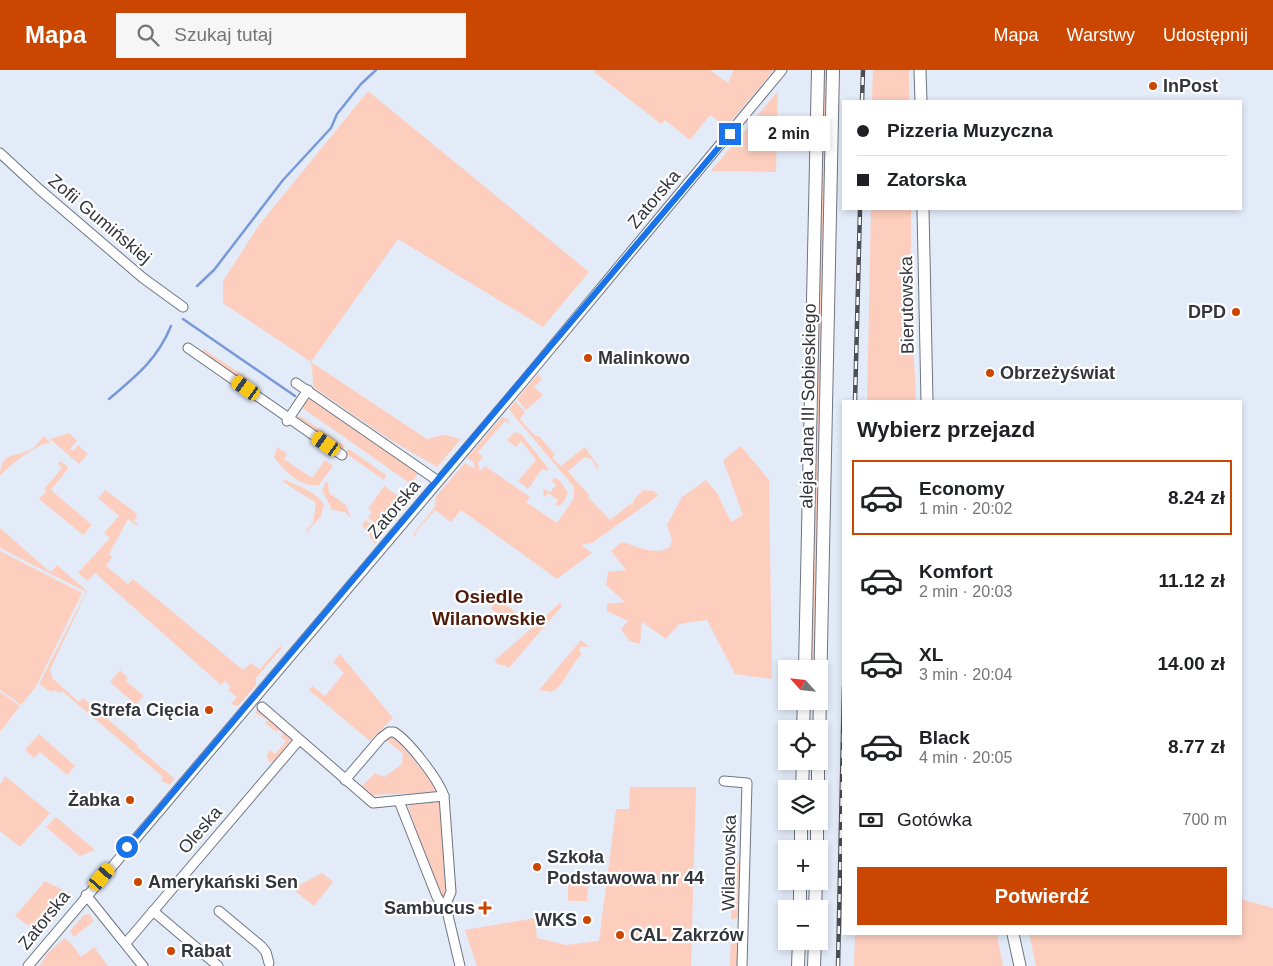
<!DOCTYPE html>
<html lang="pl">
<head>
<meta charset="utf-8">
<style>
  body { margin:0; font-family:Arial,sans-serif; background:#f6f6f6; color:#202124; height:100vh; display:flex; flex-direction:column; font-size:19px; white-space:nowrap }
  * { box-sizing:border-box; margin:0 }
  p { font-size:16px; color:#757577 }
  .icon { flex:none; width:28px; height:28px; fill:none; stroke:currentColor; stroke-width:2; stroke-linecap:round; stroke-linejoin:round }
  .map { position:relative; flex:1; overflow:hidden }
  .drawer { position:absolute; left:842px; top:330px; width:400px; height:535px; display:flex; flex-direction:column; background:#fff; border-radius:0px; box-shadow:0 2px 8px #0003 }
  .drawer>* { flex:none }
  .hud { position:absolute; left:842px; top:30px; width:400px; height:110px; border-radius:0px; box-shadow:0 2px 8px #0003; display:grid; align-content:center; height:110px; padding:0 15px; background:#fff }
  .needle { width:32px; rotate:297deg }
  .fabs { position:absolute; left:778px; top:590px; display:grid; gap:10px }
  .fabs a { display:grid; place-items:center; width:50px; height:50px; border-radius:0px; background:#fff; box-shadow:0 2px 8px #0003; font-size:25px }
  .end { position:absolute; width:22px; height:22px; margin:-11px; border:6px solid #1a73e8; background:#fff; box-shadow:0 0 0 2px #fff }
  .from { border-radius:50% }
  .bubble { position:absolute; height:35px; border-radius:0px; background:#fff; box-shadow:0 2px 8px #0003; font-size:16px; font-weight:800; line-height:35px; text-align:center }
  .car { position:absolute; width:15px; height:30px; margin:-15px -8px; border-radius:6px; box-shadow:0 0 4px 1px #0007; background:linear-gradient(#f5c518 24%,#345 0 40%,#f5c518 0 76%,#345 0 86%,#f5c518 0) }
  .hud b { display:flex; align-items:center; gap:18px; height:48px; font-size:19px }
  .hud b+b { border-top:1px solid #e0e0e0 }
  .hud i { width:12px; height:12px; background:#202124 }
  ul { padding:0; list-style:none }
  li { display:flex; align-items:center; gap:15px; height:75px; margin:0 10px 8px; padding:0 5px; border:2px solid transparent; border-radius:0px }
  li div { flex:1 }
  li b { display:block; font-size:19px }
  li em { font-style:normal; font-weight:800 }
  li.selected { border-color:#cb4601 }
  li>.icon { width:45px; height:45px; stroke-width:1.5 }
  h2 { padding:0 15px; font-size:22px; line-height:60px }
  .pay { display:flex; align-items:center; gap:12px; height:55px; padding:0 15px; font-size:19px }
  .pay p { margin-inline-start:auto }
  .primary-button { display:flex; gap:10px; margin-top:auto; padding:10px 15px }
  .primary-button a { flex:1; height:58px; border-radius:0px; background:#cb4601; color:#fff; font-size:20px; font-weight:800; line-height:58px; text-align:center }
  header { display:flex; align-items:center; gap:30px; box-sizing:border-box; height:70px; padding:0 25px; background:#cb4601; color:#fff }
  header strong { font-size:24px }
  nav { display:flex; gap:28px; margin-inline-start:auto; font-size:18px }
  .search { width:350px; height:45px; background:#f6f6f6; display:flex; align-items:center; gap:12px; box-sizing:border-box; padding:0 18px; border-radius:0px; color:#757577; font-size:19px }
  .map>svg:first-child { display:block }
  .green { fill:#fdcebe }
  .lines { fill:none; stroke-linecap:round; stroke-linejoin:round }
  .stream { stroke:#7899d8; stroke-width:2.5 }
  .minor-casing { stroke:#6e7582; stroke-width:11 }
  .tertiary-casing { stroke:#6e7582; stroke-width:13 }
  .secondary-casing { stroke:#6e7582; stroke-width:14 }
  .minor { stroke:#fff; stroke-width:9 }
  .tertiary { stroke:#fff; stroke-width:11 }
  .secondary { stroke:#fff; stroke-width:12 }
  .rail-casing { stroke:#4a4d55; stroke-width:4.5 }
  .rail { stroke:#fff; stroke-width:2.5; stroke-dasharray:8; stroke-linecap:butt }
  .route { stroke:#1a73e8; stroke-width:6 }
  .poi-dot { fill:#cb4601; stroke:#fff; stroke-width:2 }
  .labels { text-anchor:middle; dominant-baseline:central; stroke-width:4.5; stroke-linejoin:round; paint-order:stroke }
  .poi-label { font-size:18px; font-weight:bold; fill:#32353b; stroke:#fff; text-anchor:start }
  .street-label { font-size:18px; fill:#32353b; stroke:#fff }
  .neighbourhood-label { font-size:19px; font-weight:bold; fill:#4e1c0a; stroke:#fff }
</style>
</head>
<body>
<header>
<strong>Mapa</strong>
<div class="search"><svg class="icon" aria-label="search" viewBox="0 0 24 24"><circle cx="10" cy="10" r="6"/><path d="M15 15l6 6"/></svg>Szukaj tutaj</div>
<nav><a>Mapa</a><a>Warstwy</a><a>Udostępnij</a></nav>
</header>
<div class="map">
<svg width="1273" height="896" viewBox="0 0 1273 896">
  <rect width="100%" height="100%" fill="#e3ebf9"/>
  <g class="green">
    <path d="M596 0H710L728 13 734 0H774L726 57 710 45 690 70 665 50 661 54 594 2Z"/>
    <path d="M824 0H828L815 599H810Z"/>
    <path d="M873 0H909V31H872Z"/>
    <path d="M368 21 589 202 543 257 398 169 311 292 427 369 444 365 461 369 437 397 389 369 314 318 311 292 223 233V211L259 155Z"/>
    <path d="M778 21 776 102 711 101Z"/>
    <path d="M871 139H911V225L916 331H867Z"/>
    <path d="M203 279 249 309V311L246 314 201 283Z"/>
    <path d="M538 304 542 309 534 317 543 325 526 340 517 329Z"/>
    <path d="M312 329 418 404 411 414 301 337 307 330Z"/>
    <path d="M515 331 525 342 520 349 535 366H539L555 385 552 388 561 396 585 377 599 397 597 398 591 389 585 387 568 401 589 425 588 427 610 450 629 435V432L632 435 635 428 643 420 654 421 658 426 592 473 581 475 592 483 557 509 461 440 451 452 435 440 415 463 417 467 413 464 435 437 436 426 465 393 475 399 473 392 467 388 502 347 508 349 509 354 505 351 478 382 483 387 478 393 480 401 485 396 530 427 526 432 557 453 574 428V417L510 341 509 339Z"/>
    <path d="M300 346 345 376 343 381 299 351 297 347Z"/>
    <path d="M515 362 521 364 548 398V401L542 399 528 419 518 411 536 390 521 371 516 377 507 370Z"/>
    <path d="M69 363 77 371 70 379 73 381 78 375 88 384 79 394 50 369Z"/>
    <path d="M44 366 51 373C38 372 9 396 0 406 0 380 18 388 33 378 37 375 41 369 44 366Z"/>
    <path d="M741 376 769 410 772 609 735 604 707 550 679 554 666 569 642 552 640 574 629 571 621 559 628 551 607 541V534L625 532 606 515 608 502 626 500 611 481 622 472C639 477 655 486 670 477L672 470 667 455 682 427 706 410 717 423 731 452 743 445 723 390Z"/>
    <path d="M277 377 287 384 284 389 312 408 325 390 333 396 319 415C300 418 284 400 274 387Z"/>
    <path d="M349 379 386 405 384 410 345 383Z"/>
    <path d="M60 391 68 397 67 400 51 420 92 455 83 465 39 429 47 421 44 419 62 398 58 394Z"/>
    <path d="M556 408 560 411 568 423 563 433 558 436 555 435 558 430 548 423 545 427 543 424 544 419 550 422 556 415 551 410Z"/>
    <path d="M286 410C300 417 316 421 324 435L321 446 307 462 306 460 313 453 316 433 282 411Z"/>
    <path d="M326 411 328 413 329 423 346 435 351 448 345 442 332 440 322 420Z"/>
    <path d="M384 416 408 433 386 461 368 448 372 442 368 439Z"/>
    <path d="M105 420 135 442 137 447 134 451 138 454 137 456 128 449 109 484 112 487 106 496 128 514 133 509 243 600 251 593 260 599 280 576 282 578 256 608V615L238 636 231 634 237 627 228 620 231 617 225 611 221 615 95 503 88 511 78 503 110 468 104 463 119 446 98 428Z"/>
    <path d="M366 450 383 464 375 474 362 455Z"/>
    <path d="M0 458 49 501H52L57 495 87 521 50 600 53 609 79 632 83 628 138 675 137 677 175 709 170 715 161 711 163 707 62 621 60 623 55 620 51 622 39 614 86 522 2 479 0 477Z"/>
    <path d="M0 481 82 523 35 618 21 635 0 620Z"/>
    <path d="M498 530 517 543 508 553 491 538Z"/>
    <path d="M560 533 562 536 509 598 504 595H499L494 591Z"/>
    <path d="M581 570 589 577H580L579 580 582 584C570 595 564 617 551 622L539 620Z"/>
    <path d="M340 584 393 648 370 671 309 620 312 616 325 626 344 603 333 592Z"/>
    <path d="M120 600 128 608 126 611 144 626 136 635 110 612Z"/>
    <path d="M0 622 20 636 0 662Z"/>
    <path d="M258 639 290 666 291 672 274 693 268 691 267 685 270 680 275 684 286 671 281 667 283 664 278 660 276 662 265 653 268 650 255 643Z"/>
    <path d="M39 664 75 696 67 705 40 682 34 688 25 680Z"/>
    <path d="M392 664 434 714 435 722 372 725 361 717 375 703 384 707 402 694 403 684 384 668Z"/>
    <path d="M5 706 50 743 20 777 0 761V715Z"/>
    <path d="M630 717H696L691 896H477L465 860 535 848 537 868 566 875 599 871 616 739H629Z"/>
    <path d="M436 731 441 734 447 820 443 826 440 825 408 737 413 732Z"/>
    <path d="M56 747 95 780 80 786 46 757Z"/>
    <path d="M740 791 739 844 737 848 731 850 732 793Z"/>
    <path d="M322 803 333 812 314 836 295 821 301 814Z"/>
    <path d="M45 811 71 824 41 865 15 846Z"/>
    <path d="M568 813H588L587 831H568Z"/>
    <path d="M1241 829 1273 838V896H1036L1029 864H1241Z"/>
    <path d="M89 844 94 851 74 867 70 861 84 845Z"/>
    <path d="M731 863C743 869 738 885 738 896H730Z"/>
    <path d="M855 864H997L1003 896H854Z"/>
    <path d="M64 868 70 872 81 887 94 877 108 896H39L45 888 46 885Z"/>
  </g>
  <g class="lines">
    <g class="stream">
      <path d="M197 216 214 200 283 110 331 58 337 44 361 14 376 0"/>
      <path d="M183 249 295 326"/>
      <path d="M109 329C136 306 157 290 171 256"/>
    </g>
    <defs>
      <g id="minor">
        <path d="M0 83 39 119 143 208 183 237"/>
        <path d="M188 278 342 385"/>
        <path d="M296 313 438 411"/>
        <path d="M287 351 308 320"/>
        <path d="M262 637 373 733 444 726 451 822 445 836"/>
        <path d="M345 710 381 668 389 662H394C409 671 438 709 444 726"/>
        <path d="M724 711 747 713 742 896"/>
        <path d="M399 731 437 827 447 841 460 896"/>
        <path d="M86 825 143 896"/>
        <path d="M153 841 218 896"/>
        <path d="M219 841 261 876 266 882 269 893"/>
        <path d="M126 873 299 670"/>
        <path d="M28 896 522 313 782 0"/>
      </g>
      <g id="tertiary">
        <path d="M920 0 921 31"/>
        <path d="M923 139 927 331"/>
        <path d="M1013 864 1020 896"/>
      </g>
      <g id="secondary">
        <path d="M805 599 818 0"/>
        <path d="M803 659 804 631"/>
        <path d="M819 673 833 0"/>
        <path d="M802 719 803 691"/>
        <path d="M818 719V691"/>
        <path d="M801 779V751"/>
        <path d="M817 779V751"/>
        <path d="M800 839V811"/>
        <path d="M815 839 816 811"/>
        <path d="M798 896 799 871"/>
        <path d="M814 896 815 871"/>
      </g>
    </defs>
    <use href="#minor" class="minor-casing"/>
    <use href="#tertiary" class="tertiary-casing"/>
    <use href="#secondary" class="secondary-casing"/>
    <use href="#minor" class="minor"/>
    <use href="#tertiary" class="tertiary"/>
    <use href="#secondary" class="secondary"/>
    <defs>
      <g id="rail">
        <path d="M862 31 863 0"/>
        <path d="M855 331 860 139"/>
        <path d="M838 896 844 617"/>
      </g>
    </defs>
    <use href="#rail" class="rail-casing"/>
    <use href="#rail" class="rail"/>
  </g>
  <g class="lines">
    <path class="route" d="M127 777 730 64"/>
  </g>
  <g class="poi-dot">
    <circle cx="1153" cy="16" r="5"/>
    <circle cx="1236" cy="242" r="5"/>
    <circle cx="588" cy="288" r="5"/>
    <circle cx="990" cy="303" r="5"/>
    <circle cx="209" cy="640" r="5"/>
    <circle cx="130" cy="730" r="5"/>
    <circle cx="537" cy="797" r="5"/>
    <circle cx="138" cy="812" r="5"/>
    <path d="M482.5 830.5h5v5h5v5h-5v5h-5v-5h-5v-5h5z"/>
    <circle cx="587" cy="850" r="5"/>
    <circle cx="620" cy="865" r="5"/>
    <circle cx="171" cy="881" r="5"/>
  </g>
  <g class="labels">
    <g class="poi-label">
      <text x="1163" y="16">InPost</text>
      <text x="1226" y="242" text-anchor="end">DPD</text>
      <text x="598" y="288">Malinkowo</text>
      <text x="1000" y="303">Obrzeżyświat</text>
      <text x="199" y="640" text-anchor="end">Strefa Cięcia</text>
      <text x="120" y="730" text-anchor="end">Żabka</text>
      <text x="547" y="787">Szkoła<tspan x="547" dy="21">Podstawowa nr 44</tspan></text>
      <text x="148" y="812">Amerykański Sen</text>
      <text x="475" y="838" text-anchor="end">Sambucus</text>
      <text x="577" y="850" text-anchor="end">WKS</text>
      <text x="630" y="865">CAL Zakrzów</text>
      <text x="181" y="881">Rabat</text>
    </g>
    <g class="street-label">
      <text transform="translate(654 129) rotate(-50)">Zatorska</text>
      <text transform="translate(100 149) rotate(40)">Zofii Gumińskiej</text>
      <text transform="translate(907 235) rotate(-91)">Bierutowska</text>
      <text transform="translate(808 336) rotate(-89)">aleja Jana III Sobieskiego</text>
      <text transform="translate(394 439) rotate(-50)">Zatorska</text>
      <text transform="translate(200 760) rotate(-49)">Oleska</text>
      <text transform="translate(729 793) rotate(-89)">Wilanowska</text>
      <text transform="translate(44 850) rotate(-51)">Zatorska</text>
    </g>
    <g class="neighbourhood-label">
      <text x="489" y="526">Osiedle<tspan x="489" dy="22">Wilanowskie</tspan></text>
    </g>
  </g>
</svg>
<div class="fabs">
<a><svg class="needle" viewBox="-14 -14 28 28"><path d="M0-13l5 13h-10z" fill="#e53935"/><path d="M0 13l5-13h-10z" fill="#757577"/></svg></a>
<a><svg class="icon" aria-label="locate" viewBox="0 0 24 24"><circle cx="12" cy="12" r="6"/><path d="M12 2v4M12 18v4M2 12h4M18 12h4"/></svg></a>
<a><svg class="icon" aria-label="layers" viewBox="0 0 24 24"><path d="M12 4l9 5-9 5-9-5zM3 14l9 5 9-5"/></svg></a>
<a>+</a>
<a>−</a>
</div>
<i class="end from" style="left:127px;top:777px"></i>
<i class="end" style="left:730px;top:64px"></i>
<div class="bubble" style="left:748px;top:46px;width:82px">2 min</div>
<i class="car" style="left:246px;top:318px;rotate:305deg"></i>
<i class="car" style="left:326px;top:374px;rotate:305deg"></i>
<i class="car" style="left:102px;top:807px;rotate:41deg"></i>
<div class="hud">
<b><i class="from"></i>Pizzeria Muzyczna</b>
<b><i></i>Zatorska</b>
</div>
<section class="drawer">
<h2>Wybierz przejazd</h2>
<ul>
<li class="selected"><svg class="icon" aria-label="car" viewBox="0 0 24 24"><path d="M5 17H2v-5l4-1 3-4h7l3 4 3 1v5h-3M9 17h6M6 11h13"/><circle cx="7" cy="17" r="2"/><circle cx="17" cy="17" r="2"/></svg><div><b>Economy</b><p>1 min · 20:02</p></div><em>8.24 zł</em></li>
<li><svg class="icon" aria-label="car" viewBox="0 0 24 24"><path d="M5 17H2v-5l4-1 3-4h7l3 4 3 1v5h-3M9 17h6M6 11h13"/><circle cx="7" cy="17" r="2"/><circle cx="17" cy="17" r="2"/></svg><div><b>Komfort</b><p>2 min · 20:03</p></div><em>11.12 zł</em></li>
<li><svg class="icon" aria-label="car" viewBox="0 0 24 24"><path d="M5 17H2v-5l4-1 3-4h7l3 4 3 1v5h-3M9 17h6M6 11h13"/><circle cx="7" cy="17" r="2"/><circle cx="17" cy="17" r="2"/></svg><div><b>XL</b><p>3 min · 20:04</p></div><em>14.00 zł</em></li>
<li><svg class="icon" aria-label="car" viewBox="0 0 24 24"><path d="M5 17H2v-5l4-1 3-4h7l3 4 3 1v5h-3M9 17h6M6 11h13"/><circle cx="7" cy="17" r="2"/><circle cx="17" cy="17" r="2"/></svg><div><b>Black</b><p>4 min · 20:05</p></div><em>8.77 zł</em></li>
</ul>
<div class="pay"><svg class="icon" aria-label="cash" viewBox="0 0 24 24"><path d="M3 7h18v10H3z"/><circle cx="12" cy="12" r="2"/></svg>Gotówka<p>700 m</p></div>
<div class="primary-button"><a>Potwierdź</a></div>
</section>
</div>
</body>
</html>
